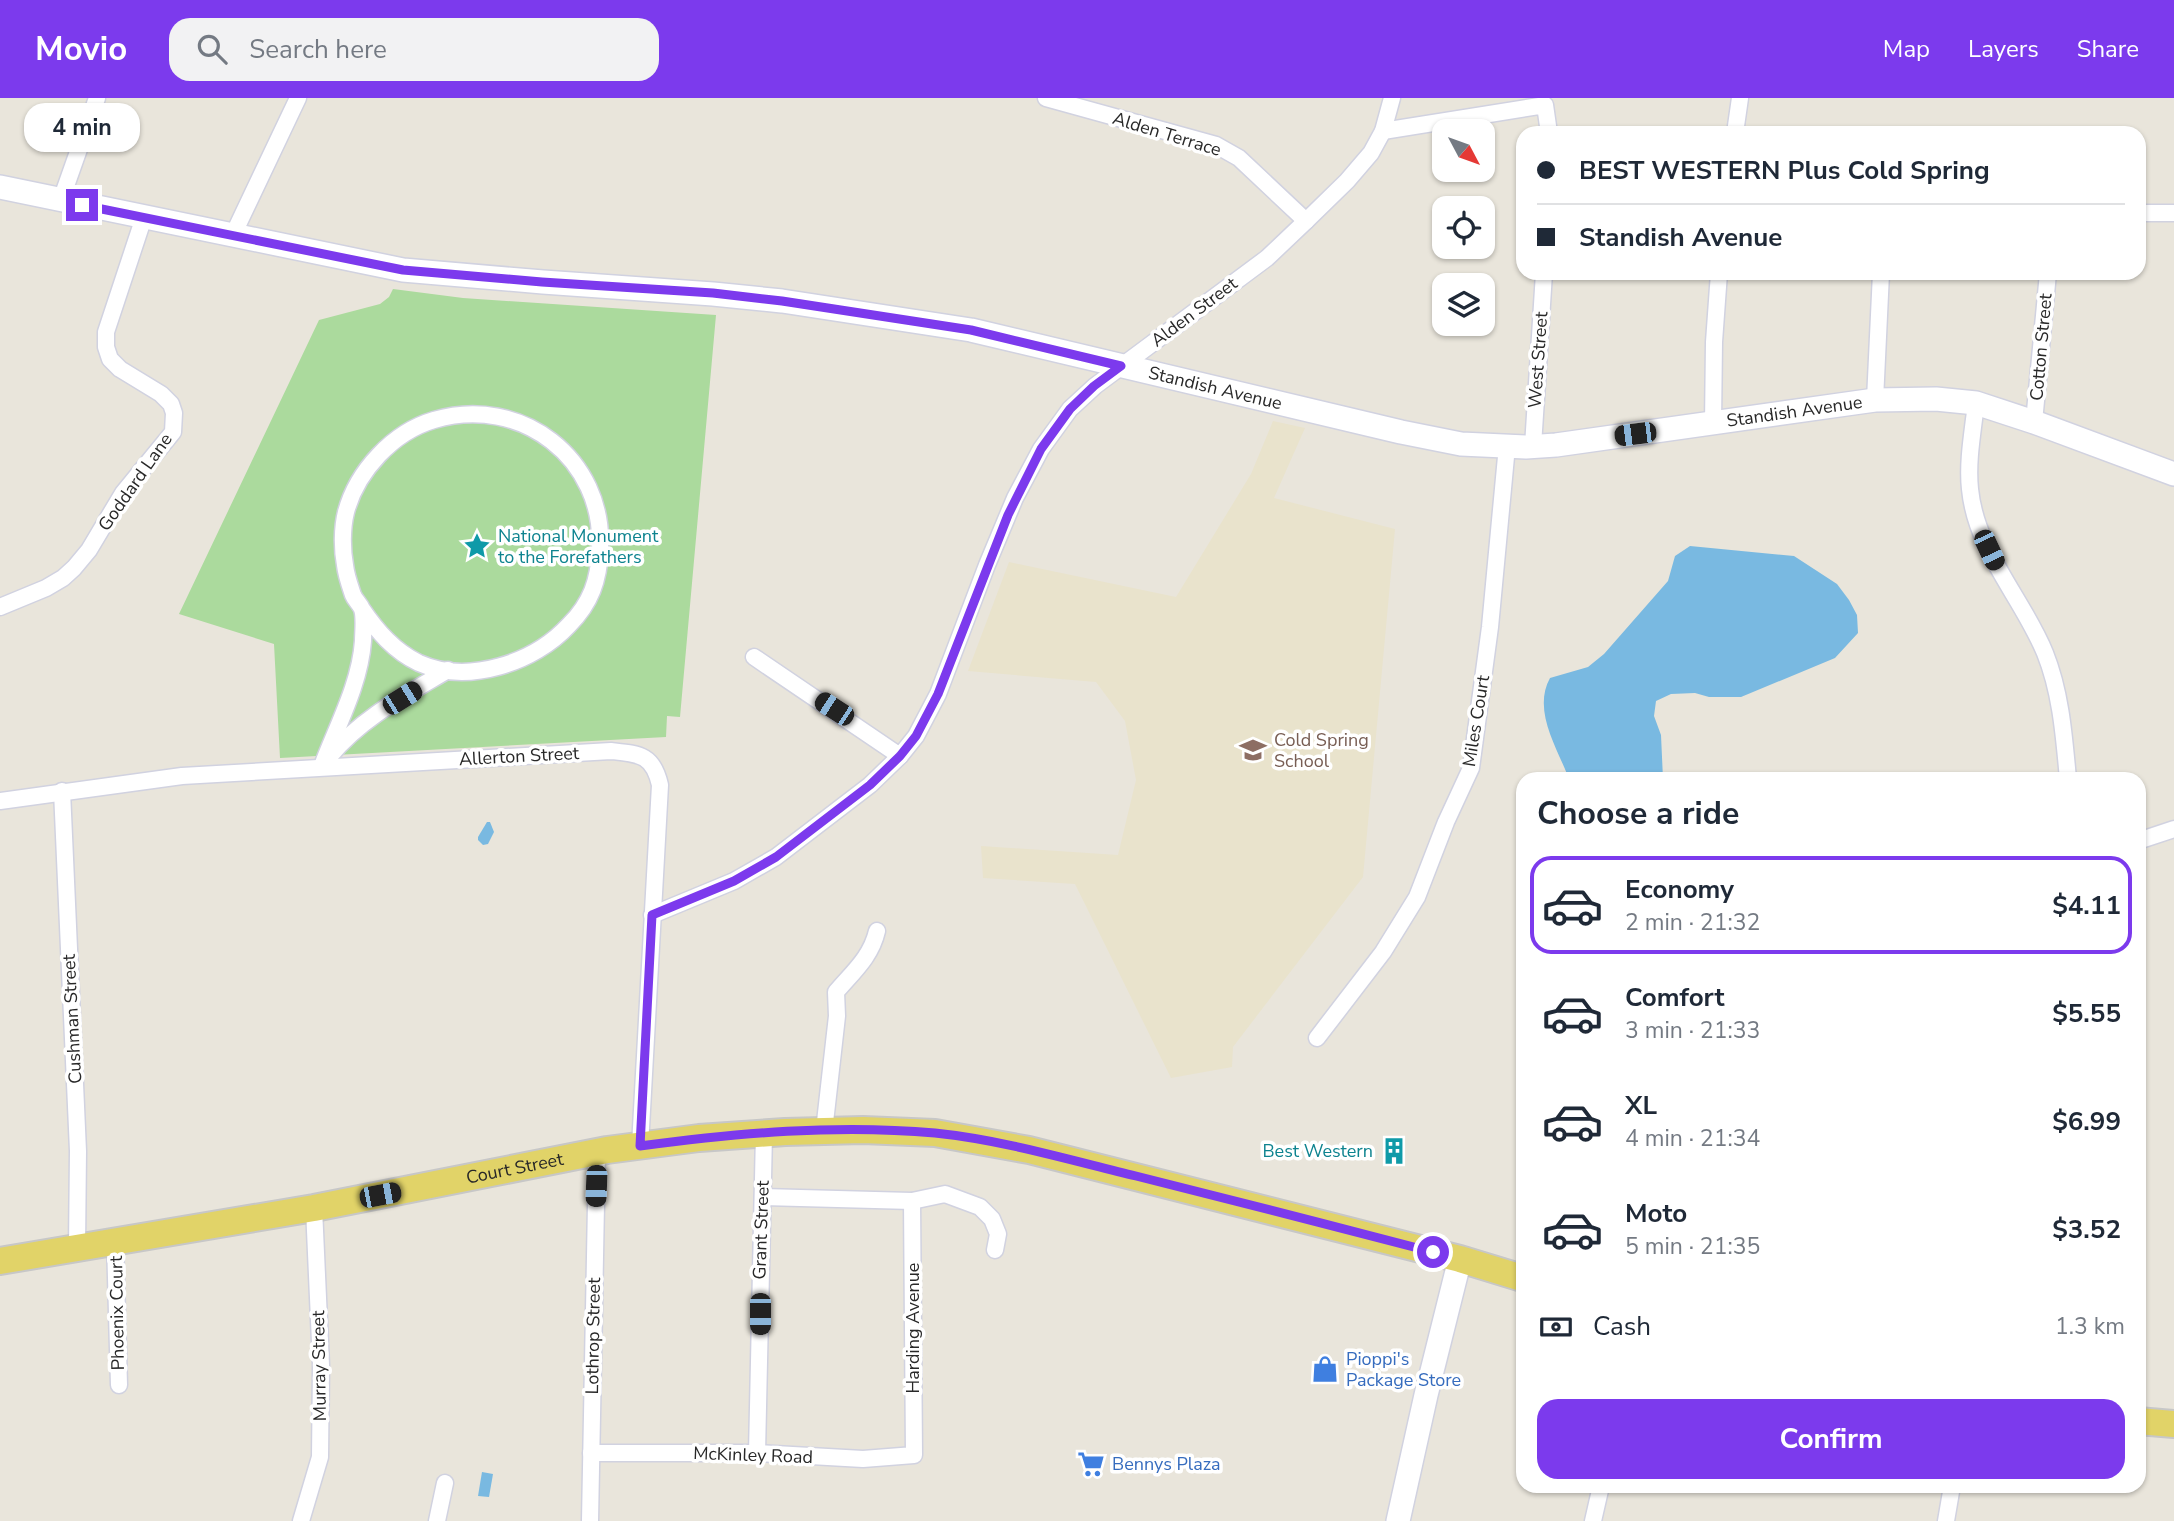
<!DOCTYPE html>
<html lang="en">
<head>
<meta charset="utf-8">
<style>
  body { margin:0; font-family:"Nunito Sans",sans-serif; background:#f2f2f3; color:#1f2937; height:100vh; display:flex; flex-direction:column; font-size:26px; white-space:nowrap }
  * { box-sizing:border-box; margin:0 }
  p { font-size:23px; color:#747a83 }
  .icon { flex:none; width:38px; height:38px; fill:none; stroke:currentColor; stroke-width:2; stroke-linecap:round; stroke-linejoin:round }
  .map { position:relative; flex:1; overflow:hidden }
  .panel { position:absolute; left:1516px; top:674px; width:630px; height:721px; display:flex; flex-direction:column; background:#fff; border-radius:21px; box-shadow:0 2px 5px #0004 }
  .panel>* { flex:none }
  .banner { position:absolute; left:1516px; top:28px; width:630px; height:154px; border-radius:21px; box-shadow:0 2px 5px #0004; display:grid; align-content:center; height:154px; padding:0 21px; background:#fff }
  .needle { width:46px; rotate:131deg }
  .fabs { position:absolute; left:1432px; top:21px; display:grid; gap:14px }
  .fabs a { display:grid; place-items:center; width:63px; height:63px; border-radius:14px; background:#fff; box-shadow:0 2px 5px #0004; font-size:35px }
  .end { position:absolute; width:32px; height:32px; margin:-16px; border:9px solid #7c3aed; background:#fff; box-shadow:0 0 0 4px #fff }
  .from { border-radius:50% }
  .bubble { position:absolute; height:49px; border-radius:21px; background:#fff; box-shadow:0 2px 5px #0004; font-size:23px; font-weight:700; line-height:49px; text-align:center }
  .car { position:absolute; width:21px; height:42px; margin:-21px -10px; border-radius:9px; box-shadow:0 0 5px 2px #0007; background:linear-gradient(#222 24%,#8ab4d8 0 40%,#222 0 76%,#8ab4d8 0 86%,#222 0) }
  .banner b { display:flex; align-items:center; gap:24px; height:66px; font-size:26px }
  .banner b+b { border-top:2px solid #e0e1e3 }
  .banner i { width:18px; height:18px; background:#1f2937 }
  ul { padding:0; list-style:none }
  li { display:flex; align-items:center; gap:21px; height:98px; margin:0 14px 10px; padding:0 7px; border:4px solid transparent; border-radius:21px }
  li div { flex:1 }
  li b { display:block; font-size:26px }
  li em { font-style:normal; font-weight:700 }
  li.current { border-color:#7c3aed }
  li>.icon { width:63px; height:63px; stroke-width:1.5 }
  h2 { padding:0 21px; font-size:32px; line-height:84px }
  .pay { display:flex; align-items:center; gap:18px; height:77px; padding:0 21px; font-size:26px }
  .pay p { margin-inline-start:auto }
  .primary-button { display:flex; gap:14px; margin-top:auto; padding:14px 21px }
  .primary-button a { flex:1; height:80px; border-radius:21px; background:#7c3aed; color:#fff; font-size:28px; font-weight:700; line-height:80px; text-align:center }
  header { display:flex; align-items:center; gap:42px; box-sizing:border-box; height:98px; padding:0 35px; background:#7c3aed; color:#fff }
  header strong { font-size:33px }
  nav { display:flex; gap:38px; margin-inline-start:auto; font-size:24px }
  .search { width:490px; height:63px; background:#f2f2f3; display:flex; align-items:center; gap:18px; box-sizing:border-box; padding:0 24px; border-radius:21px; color:#747a83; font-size:26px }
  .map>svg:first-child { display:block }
  .education { fill:#e9e3cc }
  .green { fill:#abda9d }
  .water { fill:#79b9e1 }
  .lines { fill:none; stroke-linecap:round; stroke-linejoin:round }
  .street-casing { stroke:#d1d2e0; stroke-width:19 }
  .secondary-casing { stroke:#d1d2e0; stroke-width:26 }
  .primary-casing { stroke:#c7c7c7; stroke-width:30 }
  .street { stroke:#fff; stroke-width:16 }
  .secondary { stroke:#fff; stroke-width:23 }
  .primary { stroke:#e1d368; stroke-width:26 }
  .route { stroke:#7c3aed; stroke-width:9 }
  .labels { text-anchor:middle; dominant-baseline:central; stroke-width:7; stroke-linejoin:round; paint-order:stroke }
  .street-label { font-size:18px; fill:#282828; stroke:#fff }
  .culture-label { font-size:18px; fill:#0d838f; stroke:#fff; text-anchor:start }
  .education-label { font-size:18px; fill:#785e54; stroke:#fff; text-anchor:start }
  .shop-label { font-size:18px; fill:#366cbe; stroke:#fff; text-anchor:start }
</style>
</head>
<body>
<header>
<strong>Movio</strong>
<div class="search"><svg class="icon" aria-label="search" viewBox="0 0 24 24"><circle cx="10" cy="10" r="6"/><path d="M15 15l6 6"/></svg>Search here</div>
<nav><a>Map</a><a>Layers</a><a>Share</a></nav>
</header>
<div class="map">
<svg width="2174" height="1423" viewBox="0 0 2174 1423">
  <rect width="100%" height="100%" fill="#e9e5db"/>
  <path class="education" d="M1273 323 1305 330 1274 400 1395 431 1363 779 1233 949 1232 969 1171 980 1075 786 983 780 981 748 1118 757 1136 682 1125 623 1096 584 968 573 1009 464 1176 499 1251 376Z"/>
  <path class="green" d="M393 191 463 200 716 217 680 619 667 618 666 639 280 660 274 546 179 516 319 222 380 206 389 199Z"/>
  <g class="water">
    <path d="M1690 448 1794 458 1837 486 1849 502 1857 517 1858 535 1835 560 1741 599H1709L1695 595 1671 596 1656 603 1654 618 1661 637 1663 681H1572L1567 676C1555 646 1533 611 1550 580L1588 569 1604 556 1668 483 1675 458Z"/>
    <path d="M487 724H490L494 734 488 746 483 747 478 742V739Z"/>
    <path d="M482 1374 493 1376 489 1399 478 1398Z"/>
  </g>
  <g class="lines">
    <defs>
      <g id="street">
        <path d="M1046 0 1216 47 1239 60 1306 123"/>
        <path d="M1383 33 1545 7 1549 35"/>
        <path d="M1735 35 1740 0"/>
        <path d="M61 102 97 0"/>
        <path d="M2138 115H2174"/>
        <path d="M233 137 298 0"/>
        <path d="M1875 302 1881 175"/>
        <path d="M1976 305C1973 333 1967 363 1970 391 1976 453 2022 499 2045 555 2061 595 2064 638 2068 681"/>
        <path d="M2034 324 2048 175"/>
        <path d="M1713 326 1714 244 1719 175"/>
        <path d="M1533 348 1544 175"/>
        <path d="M0 509 46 490 63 480 74 470 89 452 123 395 173 334 174 315 171 306 161 296 120 271 110 261 106 249V234L144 119"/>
        <path d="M754 559 900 658"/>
        <path d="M330 658C361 620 406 597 448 572"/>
        <path d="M322 668C337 628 360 586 363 543 363 533 365 520 362 511 360 506 355 502 353 497 350 488 346 477 345 467 342 451 342 430 346 414 357 373 393 334 434 322 521 296 605 361 600 451 599 482 591 505 569 527 534 565 468 587 419 565 394 553 377 533 362 511"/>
        <path d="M62 693 78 1053 77 1149"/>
        <path d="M0 703 182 678 611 653C639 656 653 656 660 687L640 1048"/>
        <path d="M2138 743 2174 731"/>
        <path d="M652 817 734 783 776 759 870 687 900 658 916 638 938 596 987 467 1015 400 1041 351 1070 311 1095 288 1267 160 1306 123 1347 83 1371 55 1383 33 1392 0"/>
        <path d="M1317 940 1383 854 1417 799 1446 724 1471 670 1490 529 1507 348"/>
        <path d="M824 1033 837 918 836 894C853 874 871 859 877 833"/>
        <path d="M763 1099 912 1103 945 1096 980 1109 992 1121 998 1136 995 1152"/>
        <path d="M115 1144 119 1287"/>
        <path d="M591 1355H757L863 1361 914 1357 912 1103"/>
        <path d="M757 1355 764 1035"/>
        <path d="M301 1423 320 1359 321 1267 314 1110"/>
        <path d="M437 1423 445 1385"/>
        <path d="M590 1423 597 1053"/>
        <path d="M1593 1423 1601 1388"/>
        <path d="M1946 1423 1952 1388"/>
      </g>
      <g id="secondary">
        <path id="s1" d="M0 89 403 172 543 184 713 196 782 203 971 232 1401 334 1461 346 1526 349 1556 347 1875 302 1936 301 1976 305 2034 324 2174 376"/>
        <path d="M1398 1423 1426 1297 1460 1161"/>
      </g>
      <g id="primary">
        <path id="s2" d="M0 1163 314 1110 607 1052 699 1040 785 1034 863 1032 935 1035 1029 1052 1460 1161 1522 1180"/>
        <path d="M2138 1323 2174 1326"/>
      </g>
    </defs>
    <use href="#street" class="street-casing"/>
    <use href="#secondary" class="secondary-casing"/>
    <use href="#primary" class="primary-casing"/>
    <use href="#street" class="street"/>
    <use href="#secondary" class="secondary"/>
    <use href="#primary" class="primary"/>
  </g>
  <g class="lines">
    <path class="route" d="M82 107 403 172 542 184 713 195 782 203 971 232 1121 268 1094 288 1070 311 1041 351 1008 417 938 596 916 638 900 658 870 687 776 759 734 783 652 817 640 1048C737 1035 837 1026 935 1035 1003 1042 1070 1062 1136 1078 1236 1103 1334 1128 1433 1154"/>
  </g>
  <defs>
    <symbol id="sight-bare" viewBox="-9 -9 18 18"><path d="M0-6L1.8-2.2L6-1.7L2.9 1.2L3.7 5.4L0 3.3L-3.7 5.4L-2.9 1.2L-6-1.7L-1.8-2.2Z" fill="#0f9aa8" stroke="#fff" stroke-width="2.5" paint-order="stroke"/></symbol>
    <symbol id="school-bare" viewBox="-9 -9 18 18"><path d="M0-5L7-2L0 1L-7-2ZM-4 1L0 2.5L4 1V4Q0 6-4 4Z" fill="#8d6e63" stroke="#fff" stroke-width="2.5" paint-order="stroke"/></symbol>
    <symbol id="building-bare" viewBox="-9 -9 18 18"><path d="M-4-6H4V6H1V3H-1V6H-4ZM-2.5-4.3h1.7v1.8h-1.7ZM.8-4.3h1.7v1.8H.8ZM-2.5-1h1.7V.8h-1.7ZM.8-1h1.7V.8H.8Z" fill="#0f9aa8" stroke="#fff" stroke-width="2.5" paint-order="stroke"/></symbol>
    <symbol id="shop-bare" viewBox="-9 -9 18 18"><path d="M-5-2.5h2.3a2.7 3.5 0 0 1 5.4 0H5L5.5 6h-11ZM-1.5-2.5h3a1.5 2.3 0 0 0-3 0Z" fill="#3f7fe0" stroke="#fff" stroke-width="2.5" paint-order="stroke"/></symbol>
    <symbol id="supermarket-bare" viewBox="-9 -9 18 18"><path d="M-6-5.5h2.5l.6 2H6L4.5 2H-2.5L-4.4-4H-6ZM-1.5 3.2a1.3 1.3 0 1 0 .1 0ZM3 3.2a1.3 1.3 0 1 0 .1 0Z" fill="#3f7fe0" stroke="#fff" stroke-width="2.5" paint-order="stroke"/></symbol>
  </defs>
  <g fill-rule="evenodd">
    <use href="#sight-bare" x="458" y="429" width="38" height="38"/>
    <use href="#school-bare" x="1234" y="633" width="38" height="38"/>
    <use href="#building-bare" x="1375" y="1034" width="38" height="38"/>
    <use href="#shop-bare" x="1306" y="1252" width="38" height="38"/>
    <use href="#supermarket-bare" x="1072" y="1347" width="38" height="38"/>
  </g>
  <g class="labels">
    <g class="street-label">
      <text transform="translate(1167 36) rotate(17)">Alden Terrace</text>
      <text transform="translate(1194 214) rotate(-37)">Alden Street</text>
      <text transform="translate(2041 249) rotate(-85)">Cotton Street</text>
      <text transform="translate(1538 262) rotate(-86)">West Street</text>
      <text stroke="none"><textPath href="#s1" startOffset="1234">Standish Avenue</textPath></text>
      <text stroke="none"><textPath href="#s1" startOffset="1822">Standish Avenue</textPath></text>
      <text transform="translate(135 384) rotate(-55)">Goddard Lane</text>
      <text transform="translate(1476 623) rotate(-81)">Miles Court</text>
      <text transform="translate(519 658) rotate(-3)">Allerton Street</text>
      <text transform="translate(72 921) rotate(-93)">Cushman Street</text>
      <text stroke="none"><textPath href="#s2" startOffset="523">Court Street</textPath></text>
      <text transform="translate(761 1132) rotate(-88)">Grant Street</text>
      <text transform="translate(117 1215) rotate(-91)">Phoenix Court</text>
      <text transform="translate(913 1230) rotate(-90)">Harding Avenue</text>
      <text transform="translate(593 1238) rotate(-89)">Lothrop Street</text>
      <text transform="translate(319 1268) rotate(-91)">Murray Street</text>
      <text transform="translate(753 1357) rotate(2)">McKinley Road</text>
    </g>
    <g class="culture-label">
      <text x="498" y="438">National Monument<tspan x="498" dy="21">to the Forefathers</tspan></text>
      <text x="1373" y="1053" text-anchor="end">Best Western</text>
    </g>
    <g class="education-label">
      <text x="1274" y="642">Cold Spring<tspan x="1274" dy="21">School</tspan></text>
    </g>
    <g class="shop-label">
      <text x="1346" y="1261">Pioppi's<tspan x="1346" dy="21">Package Store</tspan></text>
      <text x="1112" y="1366">Bennys Plaza</text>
    </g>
  </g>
</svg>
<div class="fabs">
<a><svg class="needle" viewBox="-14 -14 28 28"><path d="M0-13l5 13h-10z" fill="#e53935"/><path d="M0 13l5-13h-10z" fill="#747a83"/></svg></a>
<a><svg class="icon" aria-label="locate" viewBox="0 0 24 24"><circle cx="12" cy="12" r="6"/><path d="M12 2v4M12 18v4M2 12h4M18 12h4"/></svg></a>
<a><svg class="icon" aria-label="layers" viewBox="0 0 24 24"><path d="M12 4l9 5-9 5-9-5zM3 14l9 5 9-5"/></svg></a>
</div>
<i class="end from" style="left:1433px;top:1154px"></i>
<i class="end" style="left:82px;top:107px"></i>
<div class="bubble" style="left:24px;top:5px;width:116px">4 min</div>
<i class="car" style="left:1635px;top:336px;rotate:263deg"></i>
<i class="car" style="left:1989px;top:452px;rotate:155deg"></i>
<i class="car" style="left:402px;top:600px;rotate:58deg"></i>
<i class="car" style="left:834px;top:611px;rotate:303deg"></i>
<i class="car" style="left:596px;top:1088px;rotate:182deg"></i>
<i class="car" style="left:380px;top:1097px;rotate:79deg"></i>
<i class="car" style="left:760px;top:1216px;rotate:180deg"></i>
<div class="banner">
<b><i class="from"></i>BEST WESTERN Plus Cold Spring</b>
<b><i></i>Standish Avenue</b>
</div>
<section class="panel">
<h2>Choose a ride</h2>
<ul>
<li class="current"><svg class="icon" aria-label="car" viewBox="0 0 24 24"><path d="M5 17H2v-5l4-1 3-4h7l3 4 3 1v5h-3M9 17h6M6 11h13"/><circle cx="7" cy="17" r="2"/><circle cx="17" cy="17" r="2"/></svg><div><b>Economy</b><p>2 min · 21:32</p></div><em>$4.11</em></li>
<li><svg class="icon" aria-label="car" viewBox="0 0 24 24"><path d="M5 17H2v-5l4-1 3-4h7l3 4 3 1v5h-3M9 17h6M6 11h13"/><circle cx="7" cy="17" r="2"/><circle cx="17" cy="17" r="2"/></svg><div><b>Comfort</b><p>3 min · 21:33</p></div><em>$5.55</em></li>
<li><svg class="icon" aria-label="car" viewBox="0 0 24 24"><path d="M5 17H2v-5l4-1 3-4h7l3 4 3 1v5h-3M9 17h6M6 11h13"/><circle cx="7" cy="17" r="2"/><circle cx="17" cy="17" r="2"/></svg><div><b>XL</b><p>4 min · 21:34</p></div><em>$6.99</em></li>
<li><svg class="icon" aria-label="car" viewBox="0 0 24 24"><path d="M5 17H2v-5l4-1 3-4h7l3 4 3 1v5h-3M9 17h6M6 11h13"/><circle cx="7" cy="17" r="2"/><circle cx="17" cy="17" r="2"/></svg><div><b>Moto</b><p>5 min · 21:35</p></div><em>$3.52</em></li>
</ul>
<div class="pay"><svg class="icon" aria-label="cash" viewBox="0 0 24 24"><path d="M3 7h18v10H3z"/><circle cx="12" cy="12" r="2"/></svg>Cash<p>1.3 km</p></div>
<div class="primary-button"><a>Confirm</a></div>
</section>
</div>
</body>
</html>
